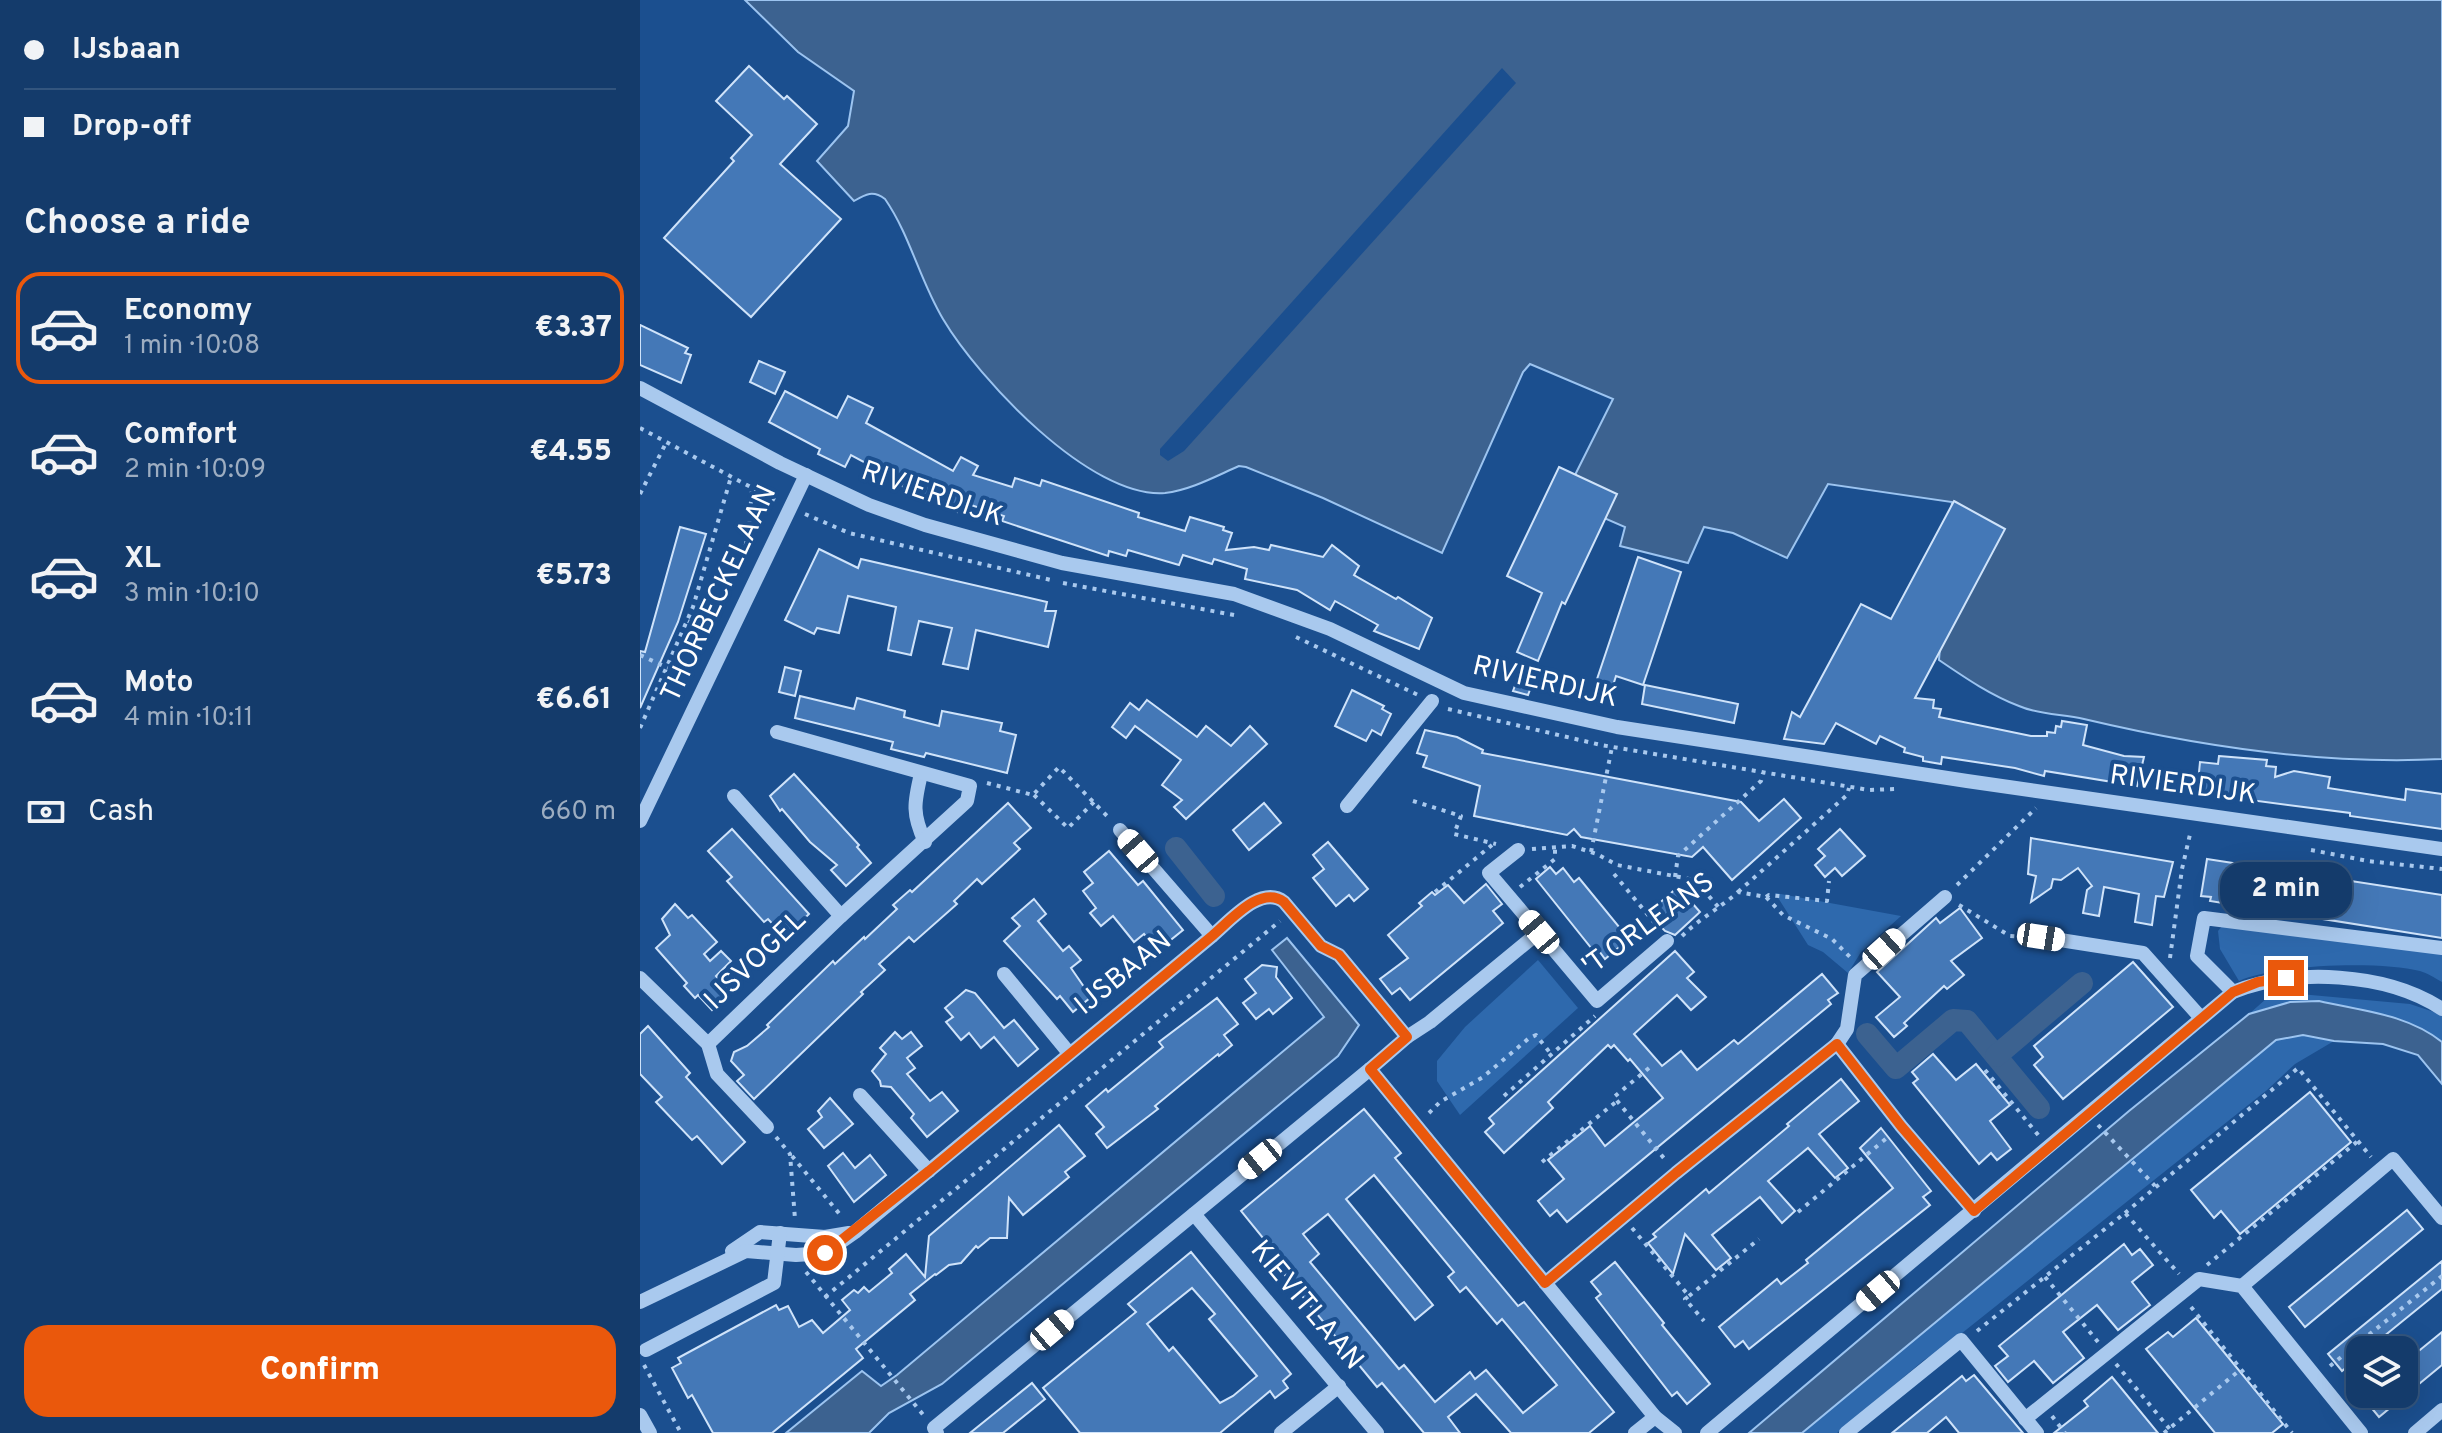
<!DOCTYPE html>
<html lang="en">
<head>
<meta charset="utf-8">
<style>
  body { margin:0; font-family:Overpass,sans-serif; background:#1d4271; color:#f1f3f6; height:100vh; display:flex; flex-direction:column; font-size:30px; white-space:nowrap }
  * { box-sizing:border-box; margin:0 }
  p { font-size:26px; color:#9dadc1 }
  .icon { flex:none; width:44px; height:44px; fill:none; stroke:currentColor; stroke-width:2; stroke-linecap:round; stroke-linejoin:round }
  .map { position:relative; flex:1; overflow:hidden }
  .drawer { display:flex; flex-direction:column; background:#143b6b; width:640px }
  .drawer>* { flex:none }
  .banner { display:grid; align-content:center; height:176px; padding:0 24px; background:#143b6b }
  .tools { position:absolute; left:1706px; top:1336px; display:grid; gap:16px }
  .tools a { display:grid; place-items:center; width:72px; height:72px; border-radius:16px; background:#143b6b; box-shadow:0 8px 32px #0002,0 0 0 2px #33557e; font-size:40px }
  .end { position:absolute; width:36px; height:36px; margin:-18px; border:10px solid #ea580c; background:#fff; box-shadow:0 0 0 4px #fff }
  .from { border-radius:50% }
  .bubble { position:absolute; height:56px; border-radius:24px; background:#143b6b; box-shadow:0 8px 32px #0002,0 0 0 2px #33557e; font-size:26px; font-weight:800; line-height:56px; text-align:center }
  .car { position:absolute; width:24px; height:48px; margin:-24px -12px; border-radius:10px; box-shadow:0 0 6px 2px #0007; background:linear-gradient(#fff 24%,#345 0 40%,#fff 0 76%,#345 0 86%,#fff 0) }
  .banner b { display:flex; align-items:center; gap:28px; height:76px; font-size:30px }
  .banner b+b { border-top:2px solid #33557e }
  .banner i { width:20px; height:20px; background:#f1f3f6 }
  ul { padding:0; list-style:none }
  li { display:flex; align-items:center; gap:24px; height:112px; margin:0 16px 12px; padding:0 8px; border:4px solid transparent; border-radius:24px }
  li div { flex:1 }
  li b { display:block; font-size:30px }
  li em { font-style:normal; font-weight:800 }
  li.current { border-color:#ea580c }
  li>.icon { width:72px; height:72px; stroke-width:1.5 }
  h2 { padding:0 24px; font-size:36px; line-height:96px }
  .pay { display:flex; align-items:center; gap:20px; height:88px; padding:0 24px; font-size:30px }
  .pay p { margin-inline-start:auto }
  .cta { display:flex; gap:16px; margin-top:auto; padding:16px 24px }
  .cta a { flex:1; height:92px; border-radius:24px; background:#ea580c; color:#fff; font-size:32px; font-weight:800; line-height:92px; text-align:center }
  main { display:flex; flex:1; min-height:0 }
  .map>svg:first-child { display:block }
  .green { fill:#2e69ad }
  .water { fill:#3c6290; stroke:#9cc4f0; stroke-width:2 }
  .pier { fill:#1b4f8f }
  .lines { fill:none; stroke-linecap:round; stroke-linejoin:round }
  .canal { stroke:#3c6290; stroke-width:22 }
  .building { fill:#4478b7; stroke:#cfe3fa; stroke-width:2; fill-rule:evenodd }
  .path { stroke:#a9c9ee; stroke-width:4; stroke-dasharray:4 6; stroke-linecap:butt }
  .minor { stroke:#a9c9ee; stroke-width:14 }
  .route { stroke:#ea580c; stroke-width:10 }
  .labels { text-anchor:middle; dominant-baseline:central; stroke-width:8; stroke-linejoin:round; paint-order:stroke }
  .street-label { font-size:28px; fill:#fff; stroke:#1b4f8f }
</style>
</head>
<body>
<main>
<section class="drawer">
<div class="banner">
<b><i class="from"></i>IJsbaan</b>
<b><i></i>Drop-off</b>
</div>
<h2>Choose a ride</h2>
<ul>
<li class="current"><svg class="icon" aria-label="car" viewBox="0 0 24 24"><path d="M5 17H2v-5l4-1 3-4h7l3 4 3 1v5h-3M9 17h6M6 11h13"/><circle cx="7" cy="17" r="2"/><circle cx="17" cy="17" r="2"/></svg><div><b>Economy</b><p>1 min · 10:08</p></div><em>€3.37</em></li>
<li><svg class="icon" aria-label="car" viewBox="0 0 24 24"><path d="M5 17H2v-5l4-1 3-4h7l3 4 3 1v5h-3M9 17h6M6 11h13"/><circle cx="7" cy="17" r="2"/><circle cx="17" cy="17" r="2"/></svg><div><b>Comfort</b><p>2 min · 10:09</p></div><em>€4.55</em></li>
<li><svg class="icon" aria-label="car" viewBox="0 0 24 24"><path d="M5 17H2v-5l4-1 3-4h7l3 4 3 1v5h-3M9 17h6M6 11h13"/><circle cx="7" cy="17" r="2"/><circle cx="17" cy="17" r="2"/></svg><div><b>XL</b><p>3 min · 10:10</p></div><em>€5.73</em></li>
<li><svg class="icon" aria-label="car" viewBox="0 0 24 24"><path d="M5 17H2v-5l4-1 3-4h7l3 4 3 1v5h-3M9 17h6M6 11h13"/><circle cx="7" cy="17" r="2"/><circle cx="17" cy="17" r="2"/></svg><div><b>Moto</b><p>4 min · 10:11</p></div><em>€6.61</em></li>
</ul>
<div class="pay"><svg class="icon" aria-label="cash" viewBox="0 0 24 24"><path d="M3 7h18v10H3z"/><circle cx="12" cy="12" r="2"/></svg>Cash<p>660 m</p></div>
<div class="cta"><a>Confirm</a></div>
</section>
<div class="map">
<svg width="1802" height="1433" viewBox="0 0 1802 1433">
  <rect width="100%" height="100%" fill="#1b4f8f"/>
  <g class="green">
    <path d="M1135 893 1261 916 1221 952 1208 973 1183 952 1168 945Z"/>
    <path d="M1583 925 1802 951V982C1795 978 1787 973 1780 971 1740 961 1636 964 1599 981L1580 949 1578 931Z"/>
    <path d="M898 960 938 1008 820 1115 797 1081V1061L825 1027Z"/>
    <path d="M1660 994 1770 1004 1800 1014 1802 1015V1042L1787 1031 1629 1007 1609 1014 1626 999Z"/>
    <path d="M1663 1035 1694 1041 1655 1064 1627 1090 1302 1349 1284 1360 1197 1433H1162L1636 1040Z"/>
  </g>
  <g class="water">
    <path d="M105 0H1802V759C1685 765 1558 746 1444 719 1423 714 1399 715 1379 706 1350 695 1324 677 1299 660L1312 502 1188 484 1147 558 1093 533 1064 527 1048 563 980 546 985 527 964 518 935 475 973 399 890 364 883 372 802 553 683 498 606 467 599 466C576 476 551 490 525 493 450 499 338 378 303 319 280 281 270 235 245 199 233 190 226 194 214 201L177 161 208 126 214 91 158 52Z"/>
    <path d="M647 938 719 1025 698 1056 302 1384 249 1413 229 1433H146L222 1371 241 1386 257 1375 684 1017 632 950Z"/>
    <path d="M1679 1001C1722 1011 1767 1014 1802 1042V1084L1778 1055 1743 1044 1694 1041 1663 1035 1636 1040 1162 1433H1109L1489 1111 1609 1014 1650 1002Z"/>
  </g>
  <path class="pier" d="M862 68 876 83 544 451 528 461 520 455V449Z"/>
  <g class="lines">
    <g class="canal">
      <path d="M536 848 574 896"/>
      <path d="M1227 1034 1256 1068 1313 1020 1327 1021 1399 1108"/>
      <path d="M1356 1056 1442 983"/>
    </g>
  </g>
  <g class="building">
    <path d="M109 66 144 99 147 96 177 124 140 164 201 219 111 317 24 238 94 161 91 158 112 135 76 101Z"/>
    <path d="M0 325 48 348 45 353 51 355 41 383 0 365Z"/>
    <path d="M119 361 145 372 135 394 110 382Z"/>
    <path d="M145 391 197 418 208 396 233 408 226 423 313 471 321 457 338 466 333 475 372 487 375 478 400 486 402 480 499 513 498 517 545 531 550 517 584 527 583 530 592 533 586 550 614 547 629 550 631 545 683 557 692 545 719 566 714 575 756 599 758 597 792 618 779 649 734 631 738 625 695 601 690 610 657 590 605 579 607 569 574 559 572 564 543 555 539 565 488 550 486 556 469 551 468 556 362 521 364 516 322 502 317 512 284 495 282 498 262 486 263 483 211 455 205 467 178 454 180 449 129 422Z"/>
    <path d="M919 467 977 494 925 604 922 602 898 661 877 652 902 593 867 576Z"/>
    <path d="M1314 501 1365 529 1275 698 1294 700 1293 708 1301 709 1299 717 1391 736H1407V732L1415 733 1416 726 1421 727 1422 721 1447 725 1443 745 1484 756 1504 757 1497 786 1405 771 1404 776 1375 768 1302 757 1301 764 1283 761V757L1264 752 1265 748 1240 736 1236 744 1196 723 1184 744 1144 739 1152 712 1160 717 1221 604 1251 619Z"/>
    <path d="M40 527 66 534 38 622 0 708V651L5 652Z"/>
    <path d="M179 549 218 568 221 559 407 602 405 611H416L408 647 336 630 328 669 303 664 312 628 279 621 271 655 248 650 256 607 208 596 199 633 177 628 174 634 145 620Z"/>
    <path d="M998 557 1041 572 1003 685 976 676 969 698 952 694Z"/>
    <path d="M145 667 161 671 155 696 139 692Z"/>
    <path d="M882 667 896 673 888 695 873 691Z"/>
    <path d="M1005 685 1098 704 1094 723 1002 704Z"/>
    <path d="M712 690 744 706 742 709 751 714 741 735 732 730 726 741 695 726Z"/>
    <path d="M160 696 214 709 217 698 265 711 264 717 299 726 302 711 362 723 360 731 376 735 367 773 286 753 284 757 251 749 253 742 155 718Z"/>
    <path d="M507 700 557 737 566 726 591 746 610 726 627 744 546 819 534 807 542 800 522 785 541 760 495 726 486 738 472 727 490 703 499 710Z"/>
    <path d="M785 730 817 737 843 750 842 753 1101 802 1119 821 1144 799 1161 818 1092 880 1063 847 1052 857 941 837 934 829 927 835 834 816 840 786 783 767 787 756 777 753Z"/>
    <path d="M1579 756 1627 760 1626 766 1636 767 1635 777 1654 771 1690 777 1688 788 1765 800 1766 789 1802 794V829L1710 816V813L1557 793 1560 762 1578 764Z"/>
    <path d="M154 774 219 845 217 847 231 863 206 886 191 870 197 865 170 842 142 809 140 811 130 796Z"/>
    <path d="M368 803 391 828 374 843 380 849 342 884 337 879 314 901 317 904 274 942 269 937 239 964 245 970 221 992 223 994 114 1099 97 1081 104 1075 91 1061 94 1052 107 1046 129 1027 127 1025 193 961 195 964 224 937 225 939 257 909 253 905 270 890 272 892Z"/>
    <path d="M624 803 641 823 609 850 593 830Z"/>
    <path d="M92 829 169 914 145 937 128 919 124 922 87 881 92 877 68 851Z"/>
    <path d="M1200 829 1225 856 1202 876 1195 868 1185 877 1175 865 1185 856 1178 849Z"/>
    <path d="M1391 838 1533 862 1524 897 1516 896 1512 925 1495 922 1499 894 1464 887 1459 916 1443 913 1447 890 1452 886 1438 868 1421 880 1413 879 1411 888 1391 902 1396 876 1388 874Z"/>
    <path d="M688 842 728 889 714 901 709 895 696 906 673 878 684 869 673 855Z"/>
    <path d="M469 851 498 885 503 881 543 930 517 951 504 934 494 942 473 916 461 926 450 913 456 908 443 891 453 883 444 872Z"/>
    <path d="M1567 859 1802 895V938L1570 901 1571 897 1561 896Z"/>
    <path d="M910 867 916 874 923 868 934 882 939 878 989 939 965 959 959 951 956 954 896 879Z"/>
    <path d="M846 884 862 904 853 911 863 923 770 1000 760 988 752 994 740 979 768 958 748 935 782 906 779 903 792 892 795 895 808 885 824 903Z"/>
    <path d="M1038 887 1060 912 1035 935 1025 931 1008 913Z"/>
    <path d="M394 899 406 914 398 921 423 951 429 946 441 960 431 968 451 997 433 1012 420 996 417 999 364 941 380 926 372 918Z"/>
    <path d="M35 904 48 918 52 915 77 942 64 954 70 961 81 951 91 961 76 976 91 993 72 1010 58 995 55 998 44 986 47 983 16 948 30 935 22 919Z"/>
    <path d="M1320 908 1342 938 1311 961 1324 975 1307 989 1304 986 1264 1023 1267 1026 1254 1037 1236 1017 1260 997 1237 972 1296 918 1300 923Z"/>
    <path d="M1035 951 1054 972 1047 978 1066 997 1051 1010 1037 995 994 1034 1022 1066 1041 1051 1057 1070 1094 1040 1098 1044 1182 974 1198 993 1188 1000 1191 1004 927 1222 917 1210 910 1216 898 1201 924 1179 908 1160 950 1126 965 1146 1023 1098 990 1059 988 1061 974 1045 971 1048 968 1045 908 1102 913 1108 864 1153 845 1132 854 1124 849 1118Z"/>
    <path d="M1493 962 1533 1007 1423 1099 1394 1065 1403 1057 1394 1046Z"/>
    <path d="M622 965 637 967 636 977 652 998 633 1014 629 1009 616 1019 603 1003 616 993 605 979Z"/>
    <path d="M326 990 335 993 364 1028 374 1020 398 1049 378 1066 354 1037 341 1048 329 1033 321 1040 306 1022 313 1017 305 1008Z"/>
    <path d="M577 998 598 1024 584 1035 592 1045 579 1056 578 1054 515 1106 518 1109 467 1148 456 1134 464 1127 446 1106 466 1089 468 1092 523 1047 519 1042Z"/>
    <path d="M8 1026 50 1073 46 1077 105 1142 82 1164 57 1136 52 1140 16 1102 22 1097 0 1074V1034Z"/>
    <path d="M255 1032 262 1039 271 1032 282 1046 267 1058 275 1068 267 1074 290 1101 302 1092 318 1111 287 1137 271 1118 274 1114 251 1087 241 1086 240 1081 232 1071 246 1054 240 1048Z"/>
    <path d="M1293 1054 1316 1080 1336 1064 1370 1105 1350 1121 1371 1149 1357 1160 1351 1153 1339 1164 1273 1083 1278 1079 1272 1072Z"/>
    <path d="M1201 1079 1219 1101 1179 1134 1208 1168 1195 1178 1168 1148 1128 1181 1155 1211 1142 1223 1120 1197 1072 1235 1091 1258 1076 1270 1045 1234 1033 1274 1008 1243 1016 1237 1013 1234 1066 1189 1069 1193 1149 1126 1147 1124Z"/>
    <path d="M1670 1092 1711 1142 1600 1234 1581 1211 1574 1218 1551 1190Z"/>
    <path d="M190 1098 213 1124 184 1148 168 1129 182 1117 178 1111Z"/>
    <path d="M724 1109 761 1153 755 1158 878 1306 884 1302 974 1412 949 1433H871L836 1394 808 1417 820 1433H784L742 1383 737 1387 635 1263 640 1259 601 1211ZM734 1175 814 1272 808 1277 820 1292 826 1287 857 1324 862 1319 917 1385 883 1413 846 1370 835 1379 830 1372 795 1402 764 1365 759 1369 670 1262 679 1254 663 1234 688 1214 775 1320 793 1305 706 1199Z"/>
    <path d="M419 1125 445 1156 425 1172 429 1177 383 1215 369 1198 367 1238H350L338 1248 336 1246 321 1263 309 1265 296 1275 295 1274 270 1294 275 1300 216 1349 223 1358 132 1433H73L52 1395 48 1398 32 1368 41 1363 38 1358 136 1305 139 1310 148 1306 159 1327 172 1320 183 1333 210 1310 202 1300 214 1290 218 1293 224 1287 229 1292 252 1273 249 1269 266 1254 285 1277 289 1236Z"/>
    <path d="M1241 1128 1291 1191 1283 1197 1290 1205 1109 1349 1103 1341 1095 1347 1079 1327 1137 1279 1141 1284 1168 1263 1166 1260 1253 1188 1220 1148Z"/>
    <path d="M203 1153 215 1168 230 1155 246 1175 214 1202 188 1166Z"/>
    <path d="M1767 1210 1783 1229 1665 1327 1649 1307Z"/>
    <path d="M1484 1244 1492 1255 1500 1249 1513 1265 1492 1282 1510 1305 1478 1330 1457 1305 1423 1332 1444 1358 1413 1383 1394 1361 1368 1382 1355 1366 1368 1356 1359 1346Z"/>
    <path d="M551 1252 651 1374 643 1381 648 1388 635 1398 630 1391 580 1433H440L403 1388 496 1312 488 1304ZM552 1288 575 1314 569 1319 617 1376 593 1396 580 1403 533 1347 529 1351 507 1324Z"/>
    <path d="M1802 1261V1289L1727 1350H1720V1356L1702 1371 1688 1354Z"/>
    <path d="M975 1262 1024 1323 1022 1325 1070 1384 1047 1404 1037 1392 1032 1396 956 1298 961 1294 951 1282Z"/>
    <path d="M1556 1318 1643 1424 1632 1433H1575L1506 1349 1528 1332 1533 1337Z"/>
    <path d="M1802 1332V1365L1739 1417 1720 1394H1764V1363Z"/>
    <path d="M1334 1375 1383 1433H1319L1306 1417 1287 1433H1252L1322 1376 1326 1381Z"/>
    <path d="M1472 1377 1518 1433H1414L1448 1406 1444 1401Z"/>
    <path d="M392 1383 405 1399 363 1433H330Z"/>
  </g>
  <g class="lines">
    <g class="path">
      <path d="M0 428 135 500"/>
      <path d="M0 494 26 443"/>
      <path d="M165 514 209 533 411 580"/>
      <path d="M102 565 109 528 112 488"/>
      <path d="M423 583 599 616"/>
      <path d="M48 621 71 632"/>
      <path d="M656 637 778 695"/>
      <path d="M0 655 28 668"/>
      <path d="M808 709 961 745 1229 790 1255 789"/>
      <path d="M0 728 53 607 91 477"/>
      <path d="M347 783 393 795 419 767 470 819"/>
      <path d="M394 795 428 828 455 801"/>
      <path d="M773 801 821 816 814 834 856 844"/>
      <path d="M892 849 932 846 957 854 977 865 1055 880 1080 909"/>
      <path d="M1671 850 1728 861 1802 869"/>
      <path d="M951 852 972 747"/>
      <path d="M974 874 1018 927"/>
      <path d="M1035 877 1038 856 1121 781 1123 773"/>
      <path d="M1317 885 1396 808"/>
      <path d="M880 887 915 859V849"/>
      <path d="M795 892 852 845"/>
      <path d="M1098 892 1207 795 1209 788"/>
      <path d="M1126 897 1129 895 1187 901 1189 881"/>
      <path d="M1319 905 1370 936 1385 937"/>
      <path d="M1042 936C1059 919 1080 908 1098 892L1126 897 1143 915 1192 939 1212 959"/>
      <path d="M1530 958 1542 869 1551 830"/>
      <path d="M1009 1068 974 1097 1027 1162"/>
      <path d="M1345 1070 1399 1136"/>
      <path d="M864 1096 955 1016"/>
      <path d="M789 1113 800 1102 843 1077 888 1039 896 1035 911 1054"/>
      <path d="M1458 1125 1515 1186"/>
      <path d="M136 1137 150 1154 155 1219"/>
      <path d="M152 1156 202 1217"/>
      <path d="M902 1162 977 1101"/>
      <path d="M1158 1212 1248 1137"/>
      <path d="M1485 1213 1658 1068 1731 1157"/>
      <path d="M992 1228 1049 1296 1045 1299 1064 1321"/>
      <path d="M1567 1265 1718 1141"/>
      <path d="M166 1272 285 1417"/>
      <path d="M1405 1277 1458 1342"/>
      <path d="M1049 1296 1119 1239"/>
      <path d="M185 1297 640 921"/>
      <path d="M1551 1307 1652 1433"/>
      <path d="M1337 1331 1485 1213 1539 1274"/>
      <path d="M1476 1364 1533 1433"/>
      <path d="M4 1365 41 1433"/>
      <path d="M1690 1366 1802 1276"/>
      <path d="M1412 1416 1425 1433"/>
      <path d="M1524 1433 1601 1369"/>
    </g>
    <g class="minor">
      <path d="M0 388 140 463 229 505 285 525 422 563 594 594 690 629 824 693 977 727 1327 781 1802 849"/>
      <path d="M281 774C274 803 272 814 285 842"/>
      <path d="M94 796 201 916"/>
      <path d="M707 806 792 701"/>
      <path d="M0 821 166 475"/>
      <path d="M480 830 572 936"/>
      <path d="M878 850 849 873 899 932"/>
      <path d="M1401 937 1503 953 1561 1018"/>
      <path d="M364 974 429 1053"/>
      <path d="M0 978 68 1044 77 1074 127 1127"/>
      <path d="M1593 992 1557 956 1564 918 1802 948"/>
      <path d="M767 1037 790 1022 899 932 957 1001 1027 941"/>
      <path d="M68 1044 201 916 327 801 330 786 137 732"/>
      <path d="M1197 1044 1207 1029 1215 975 1305 897"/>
      <path d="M220 1095 289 1171"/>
      <path d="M554 1214 737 1433"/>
      <path d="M92 1251 120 1232 185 1237 209 1233"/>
      <path d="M905 1283 1036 1173 1197 1044 1261 1126 1334 1211"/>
      <path d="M1602 1286 1753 1159 1802 1218"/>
      <path d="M0 1302 106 1251 156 1255 185 1253 215 1232 572 936C590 921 621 884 644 902L681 946 699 955 767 1037 730 1069"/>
      <path d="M6 1350 134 1283 140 1233"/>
      <path d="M0 1415 10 1433"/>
      <path d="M1385 1419 1559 1279 1602 1286 1721 1433"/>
      <path d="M297 1433 294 1428 730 1069 1015 1417 1035 1433"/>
      <path d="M641 1433 699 1386"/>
      <path d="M995 1433 1015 1417"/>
      <path d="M1067 1433 1593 992C1654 968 1746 972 1802 1009"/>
      <path d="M1206 1433 1321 1340 1397 1433"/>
      <path d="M1775 1433 1802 1410"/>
    </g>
  </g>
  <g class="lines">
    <path class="route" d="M185 1253 289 1171 572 936C590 921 621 884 644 902L681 946 699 955 767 1037 730 1069 905 1283 1036 1173 1197 1044 1261 1126 1334 1211 1593 992 1618 982 1646 978"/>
  </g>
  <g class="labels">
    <g class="street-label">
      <text transform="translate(292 495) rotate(19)">RIVIERDIJK</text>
      <text transform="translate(80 594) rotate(-65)">THORBECKELAAN</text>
      <text transform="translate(905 683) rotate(13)">RIVIERDIJK</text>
      <text transform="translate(1543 786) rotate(8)">RIVIERDIJK</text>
      <text transform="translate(1009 925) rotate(-36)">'T ORLEANS</text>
      <text transform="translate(116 961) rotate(-44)">IJSVOGEL</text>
      <text transform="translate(484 974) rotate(-39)">IJSBAAN</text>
      <text transform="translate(666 1306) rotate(50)">KIEVITLAAN</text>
    </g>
  </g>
</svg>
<div class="tools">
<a><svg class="icon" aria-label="layers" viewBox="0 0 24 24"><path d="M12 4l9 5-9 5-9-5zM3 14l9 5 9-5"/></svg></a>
</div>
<i class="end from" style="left:185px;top:1253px"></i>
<i class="end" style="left:1646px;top:978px"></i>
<div class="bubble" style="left:1580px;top:862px;width:132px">2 min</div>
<i class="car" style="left:498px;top:851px;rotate:319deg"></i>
<i class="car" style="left:899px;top:932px;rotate:320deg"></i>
<i class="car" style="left:1401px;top:937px;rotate:99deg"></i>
<i class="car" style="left:1244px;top:949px;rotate:48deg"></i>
<i class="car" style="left:620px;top:1159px;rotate:231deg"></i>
<i class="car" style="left:1238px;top:1291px;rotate:230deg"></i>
<i class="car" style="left:412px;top:1330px;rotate:50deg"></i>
</div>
</main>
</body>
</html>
